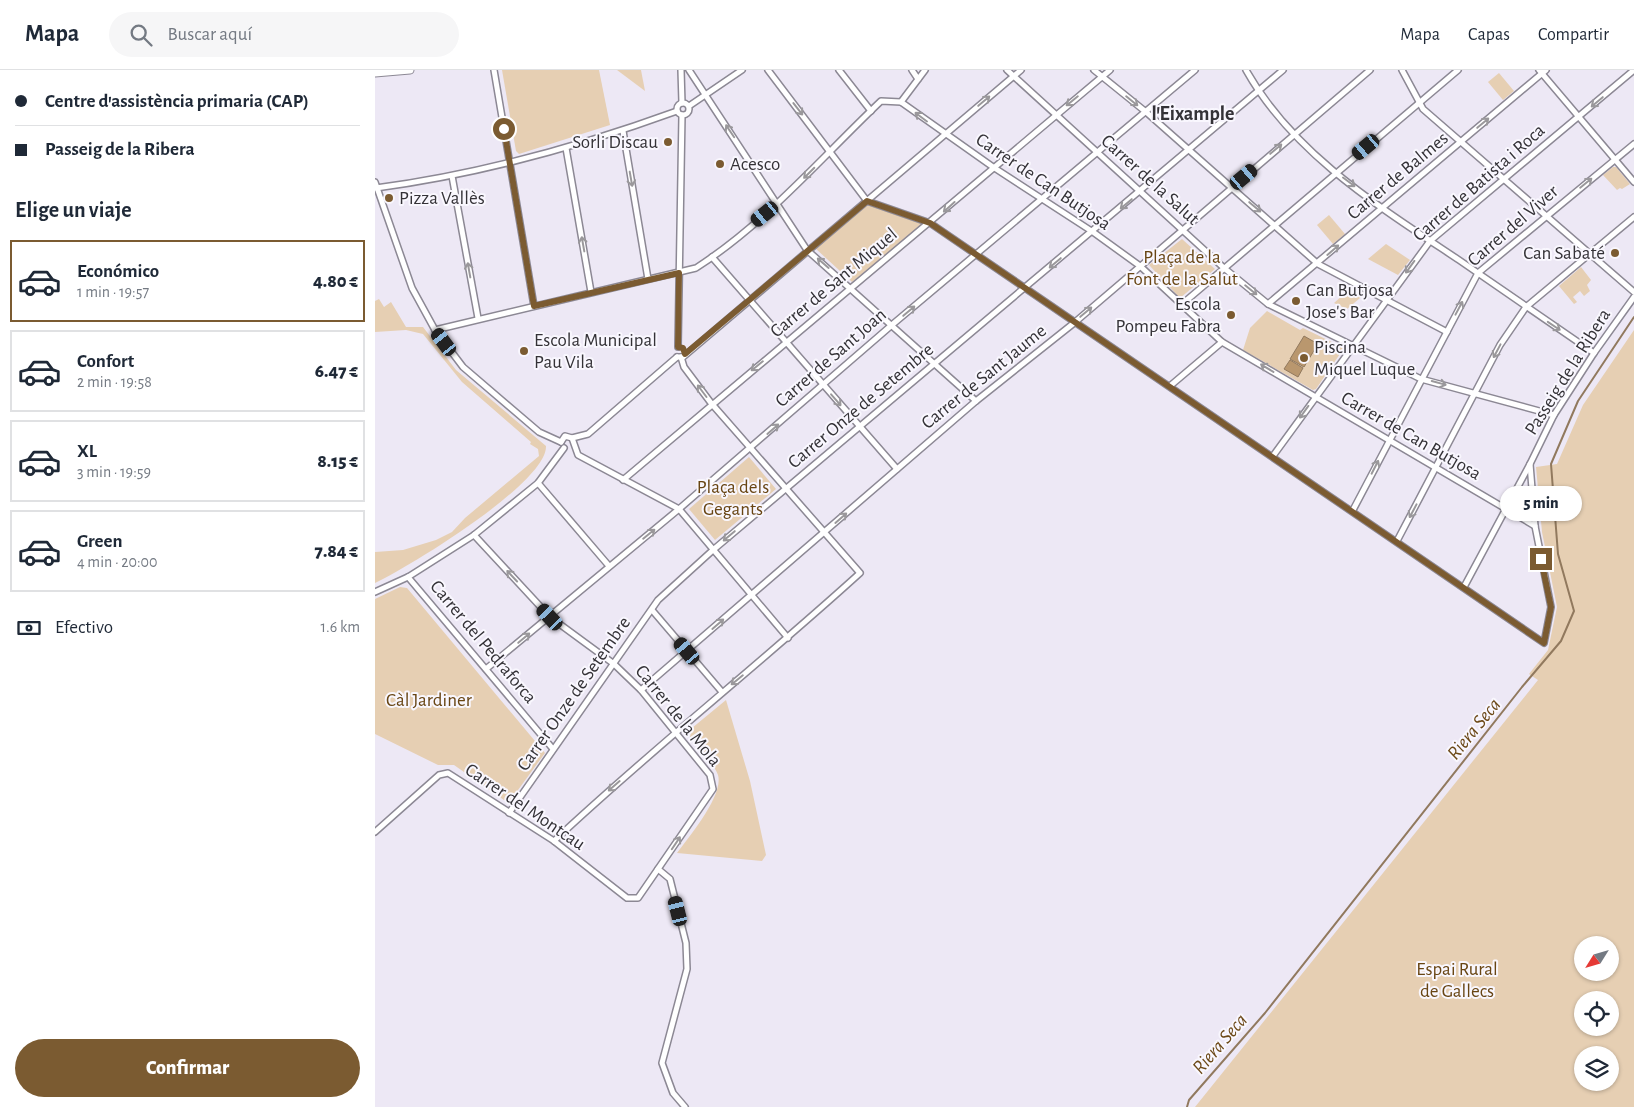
<!DOCTYPE html>
<html lang="es">
<head>
<meta charset="utf-8">
<style>
  body { margin:0; font-family:"Alegreya Sans",sans-serif; background:#f6f6f7; color:#1f2937; height:100vh; display:flex; flex-direction:column; font-size:19px; white-space:nowrap }
  * { box-sizing:border-box; margin:0 }
  p { font-size:16px; color:#747a83 }
  .icon { flex:none; width:28px; height:28px; fill:none; stroke:currentColor; stroke-width:2; stroke-linecap:round; stroke-linejoin:round }
  .map { position:relative; flex:1; overflow:hidden }
  .details { display:flex; flex-direction:column; background:#fff; width:375px }
  .details>* { flex:none }
  .hud { display:grid; align-content:center; height:110px; padding:0 15px; background:#fff }
  .needle { width:32px; rotate:233deg }
  .fabs { position:absolute; left:1199px; top:866px; display:grid; gap:10px }
  .fabs a { display:grid; place-items:center; width:45px; height:45px; border-radius:50%; background:#fff; box-shadow:0 1px 4px #0004; font-size:25px }
  .end { position:absolute; width:22px; height:22px; margin:-11px; border:6px solid #7b5b31; background:#fff; box-shadow:0 0 0 2px #fff }
  .from { border-radius:50% }
  .bubble { position:absolute; height:35px; border-radius:18px; background:#fff; box-shadow:0 1px 4px #0004; font-size:16px; font-weight:800; line-height:35px; text-align:center }
  .car { position:absolute; width:15px; height:30px; margin:-15px -8px; border-radius:6px; box-shadow:0 0 4px 1px #0007; background:linear-gradient(#222 24%,#8ab4d8 0 40%,#222 0 76%,#8ab4d8 0 86%,#222 0) }
  .hud b { display:flex; align-items:center; gap:18px; height:48px; font-size:19px }
  .hud b+b { border-top:1px solid #e0e1e3 }
  .hud i { width:12px; height:12px; background:#1f2937 }
  ul { padding:0; list-style:none }
  li { display:flex; align-items:center; gap:15px; height:82px; margin:0 10px 8px; padding:0 5px; border:2px solid #e0e1e3; border-radius:0px }
  li div { flex:1 }
  li b { display:block; font-size:19px }
  li em { font-style:normal; font-weight:800 }
  li.selected { border-color:#7b5b31 }
  li>.icon { width:45px; height:45px; stroke-width:1.5 }
  h2 { padding:0 15px; font-size:22px; line-height:60px }
  .pay { display:flex; align-items:center; gap:12px; height:55px; padding:0 15px; font-size:19px }
  .pay p { margin-inline-start:auto }
  .cta { display:flex; gap:10px; margin-top:auto; padding:10px 15px }
  .cta a { flex:1; height:58px; border-radius:30px; background:#7b5b31; color:#fff; font-size:20px; font-weight:800; line-height:58px; text-align:center }
  header { display:flex; align-items:center; gap:30px; box-sizing:border-box; height:70px; padding:0 25px; background:#fff; border-bottom:1px solid #e0e1e3 }
  header strong { font-size:24px }
  nav { display:flex; gap:28px; margin-inline-start:auto; font-size:18px }
  .search { width:350px; height:45px; background:#f6f6f7; display:flex; align-items:center; gap:12px; box-sizing:border-box; padding:0 18px; border-radius:28px; color:#747a83; font-size:19px }
  main { display:flex; flex:1; min-height:0 }
  .map>svg:first-child { display:block }
  .green { fill:#e6cfb3; fill-rule:evenodd }
  .water { fill:#b9976e; stroke:#91795e }
  .lines { fill:none; stroke-linecap:round; stroke-linejoin:round }
  .stream { stroke:#91795e; stroke-width:2 }
  .street-casing { stroke:#8c8894; stroke-width:8 }
  .secondary-casing { stroke:#8c8894; stroke-width:9 }
  .street { stroke:#fff; stroke-width:5 }
  .secondary { stroke:#fff; stroke-width:7 }
  .oneway { stroke:#9a989b }
  .route { stroke:#7b5b31; stroke-width:6 }
  .poi-dot { fill:#7b5b31; stroke:#f9f7fe; stroke-width:2 }
  .labels { text-anchor:middle; dominant-baseline:central; stroke-width:4; stroke-linejoin:round; paint-order:stroke }
  .poi-label { font-size:19px; fill:#343237; stroke:#f9f7fe; text-anchor:start }
  .street-label { font-size:19px; fill:#343237; stroke:#f9f7fe }
  .park-label { font-size:19px; fill:#684513; stroke:#f9f7fe }
  .neighbourhood-label { font-size:20px; font-weight:bold; fill:#343237; stroke:#f9f7fe }
  .water-label { font-size:20px; font-style:italic; fill:#6c4918; stroke:#f9f7fe }
</style>
</head>
<body>
<header>
<strong>Mapa</strong>
<div class="search"><svg class="icon" aria-label="search" viewBox="0 0 24 24"><circle cx="10" cy="10" r="6"/><path d="M15 15l6 6"/></svg>Buscar aquí</div>
<nav><a>Mapa</a><a>Capas</a><a>Compartir</a></nav>
</header>
<main>
<section class="details">
<div class="hud">
<b><i class="from"></i>Centre d'assistència primaria (CAP)</b>
<b><i></i>Passeig de la Ribera</b>
</div>
<h2>Elige un viaje</h2>
<ul>
<li class="selected"><svg class="icon" aria-label="car" viewBox="0 0 24 24"><path d="M5 17H2v-5l4-1 3-4h7l3 4 3 1v5h-3M9 17h6M6 11h13"/><circle cx="7" cy="17" r="2"/><circle cx="17" cy="17" r="2"/></svg><div><b>Económico</b><p>1 min · 19:57</p></div><em>4.80 €</em></li>
<li><svg class="icon" aria-label="car" viewBox="0 0 24 24"><path d="M5 17H2v-5l4-1 3-4h7l3 4 3 1v5h-3M9 17h6M6 11h13"/><circle cx="7" cy="17" r="2"/><circle cx="17" cy="17" r="2"/></svg><div><b>Confort</b><p>2 min · 19:58</p></div><em>6.47 €</em></li>
<li><svg class="icon" aria-label="car" viewBox="0 0 24 24"><path d="M5 17H2v-5l4-1 3-4h7l3 4 3 1v5h-3M9 17h6M6 11h13"/><circle cx="7" cy="17" r="2"/><circle cx="17" cy="17" r="2"/></svg><div><b>XL</b><p>3 min · 19:59</p></div><em>8.15 €</em></li>
<li><svg class="icon" aria-label="car" viewBox="0 0 24 24"><path d="M5 17H2v-5l4-1 3-4h7l3 4 3 1v5h-3M9 17h6M6 11h13"/><circle cx="7" cy="17" r="2"/><circle cx="17" cy="17" r="2"/></svg><div><b>Green</b><p>4 min · 20:00</p></div><em>7.84 €</em></li>
</ul>
<div class="pay"><svg class="icon" aria-label="cash" viewBox="0 0 24 24"><path d="M3 7h18v10H3z"/><circle cx="12" cy="12" r="2"/></svg>Efectivo<p>1.6 km</p></div>
<div class="cta"><a>Confirmar</a></div>
</section>
<div class="map">
<svg width="1259" height="1037" viewBox="0 0 1259 1037">
  <rect width="100%" height="100%" fill="#ede8f5"/>
  <g class="green">
    <path d="M127 0H224L235 55 144 84 141 81Z"/>
    <path d="M242 0H266L270 21Z"/>
    <path d="M1124 3 1139 21 1128 30 1113 12Z"/>
    <path d="M1238 97H1241L1255 114 1247 119 1245 118 1242 120 1228 105Z"/>
    <path d="M493 134 548 154 477 212 440 178Z"/>
    <path d="M954 145 970 164 958 174 942 155Z"/>
    <path d="M807 169 840 199 805 228 774 195Z"/>
    <path d="M1011 174 1035 190 1023 205 993 189Z"/>
    <path d="M1206 197 1216 210 1212 215 1215 221 1209 226 1205 221 1198 227 1202 232 1199 234 1184 216Z"/>
    <path d="M978 216 991 223 972 239 959 233Z"/>
    <path d="M4 229 9 237 16 232 31 257H48L81 300 171 376C172 413 34 497 0 513V482L28 480 61 470 77 462 90 448 164 386 163 379 155 374 156 372 87 312 48 264 31 260 0 262V231Z"/>
    <path d="M892 241 925 260 928 258 969 278 941 319 938 320 868 280 875 258Z"/>
    <path d="M1259 260V1037H820L1163 610 1154 604 1173 580 1182 537 1167 462 1161 397 1182 394 1208 335ZM1208 875H1235V902H1208ZM1208 930H1235V958H1208ZM1208 985H1235V1012H1208Z"/>
    <path d="M374 387 401 419 340 470 314 439Z"/>
    <path d="M25 517 32 518 170 683 135 731 129 730 79 695H63L0 664V529Z"/>
    <path d="M351 630 375 711 391 785 387 791 302 783C314 767 349 725 343 705 338 692 323 678 315 667L317 658Z"/>
  </g>
  <g class="water">
    <path d="M929 266 943 274 929 297 915 289Z"/>
    <path d="M915 290 928 298 923 307 909 299Z"/>
  </g>
  <g class="lines">
    <path class="stream" d="M812 1037 814 1030 890 943 1147 617 1186 571 1199 541 1183 484 1176 394 1203 331 1259 247"/>
    <defs>
      <g id="street">
        <path d="M119 0 159 236"/>
        <path d="M306 0 307 33"/>
        <path d="M314 0 432 180 601 331"/>
        <path d="M393 0 492 131 555 153 1169 573 1176 537 1160 456 1155 394 1179 345 1219 283 1259 227"/>
        <path d="M464 0 496 41"/>
        <path d="M537 0 543 9"/>
        <path d="M632 0 849 198 893 234 1046 309 1179 345"/>
        <path d="M719 0 771 42 943 194 1072 262"/>
        <path d="M871 0C918 84 1006 138 1084 190 1129 221 1174 252 1219 283"/>
        <path d="M1027 0 1048 39 1259 222"/>
        <path d="M1164 0 1259 112"/>
        <path d="M526 32 550 0"/>
        <circle cx="308" cy="39" r="6"/>
        <path d="M314 36 367 0"/>
        <path d="M248 61 273 209"/>
        <path d="M191 78 216 222"/>
        <path d="M77 106 103 248"/>
        <path d="M0 112 37 218 60 260 88 297 164 362 186 372"/>
        <path d="M1 118C106 104 203 77 302 41"/>
        <path d="M337 187 522 399"/>
        <path d="M893 234 1171 0"/>
        <path d="M806 235 1083 0"/>
        <path d="M60 260 321 198C391 153 446 88 506 31L526 32 618 97 718 162 765 196 847 272 1160 456"/>
        <path d="M303 277 307 45"/>
        <path d="M302 287H308L646 0"/>
        <path d="M795 316 847 272"/>
        <path d="M197 368 203 385 304 439 413 568"/>
        <path d="M186 372 190 366 197 368 213 364 302 287"/>
        <path d="M898 386 1055 171 1259 0"/>
        <path d="M248 410 735 0"/>
        <path d="M163 413 234 496"/>
        <path d="M978 440 1103 203 1259 74"/>
        <path d="M1022 471 1125 275 1151 237 1259 147"/>
        <path d="M33 507 178 679"/>
        <path d="M1089 517 1155 394"/>
        <path d="M0 522 33 507 99 465 163 413 189 378"/>
        <path d="M277 540 347 622"/>
        <path d="M111 599 304 439 518 254 820 0"/>
        <path d="M266 620 601 331 699 253 995 0"/>
        <path d="M134 743 283 530 338 480 908 0"/>
        <path d="M0 762 64 705 73 703 179 771 252 828H263L338 719 335 705 266 620 239 594 175 547 99 465"/>
        <path d="M179 771C278 678 385 594 485 503L336 333 309 297 306 287"/>
        <path d="M283 799 295 809 311 873 312 899 287 993 298 1023 310 1037"/>
      </g>
      <path id="secondary" d="M0 3 35 0"/>
    </defs>
    <use href="#street" class="street-casing"/>
    <use href="#secondary" class="secondary-casing"/>
    <use href="#street" class="street"/>
    <use href="#secondary" class="secondary"/>
  </g>
  <defs><path id="oneway-shaft" d="M-6 0H5M1.5-3L5.5 0L1.5 3" fill="none" stroke-width="1.6" stroke-linecap="round" stroke-linejoin="round" transform="scale(1.25)"/></defs>
  <g class="oneway">
    <use href="#oneway-shaft" transform="translate(609 31) rotate(-40)"/>
    <use href="#oneway-shaft" transform="translate(697 31) rotate(141)"/>
    <use href="#oneway-shaft" transform="translate(757 31) rotate(39)"/>
    <use href="#oneway-shaft" transform="translate(1222 32) rotate(140)"/>
    <use href="#oneway-shaft" transform="translate(423 39) rotate(52)"/>
    <use href="#oneway-shaft" transform="translate(546 47) rotate(-143)"/>
    <use href="#oneway-shaft" transform="translate(1108 53) rotate(-40)"/>
    <use href="#oneway-shaft" transform="translate(355 61) rotate(-124)"/>
    <use href="#oneway-shaft" transform="translate(901 79) rotate(-40)"/>
    <use href="#oneway-shaft" transform="translate(434 103) rotate(135)"/>
    <use href="#oneway-shaft" transform="translate(256 109) rotate(80)"/>
    <use href="#oneway-shaft" transform="translate(974 112) rotate(37)"/>
    <use href="#oneway-shaft" transform="translate(1211 113) rotate(-39)"/>
    <use href="#oneway-shaft" transform="translate(751 134) rotate(140)"/>
    <use href="#oneway-shaft" transform="translate(574 137) rotate(138)"/>
    <use href="#oneway-shaft" transform="translate(880 137) rotate(40)"/>
    <use href="#oneway-shaft" transform="translate(208 174) rotate(-100)"/>
    <use href="#oneway-shaft" transform="translate(958 180) rotate(-41)"/>
    <use href="#oneway-shaft" transform="translate(448 193) rotate(-139)"/>
    <use href="#oneway-shaft" transform="translate(680 193) rotate(140)"/>
    <use href="#oneway-shaft" transform="translate(1035 197) rotate(126)"/>
    <use href="#oneway-shaft" transform="translate(94 200) rotate(-100)"/>
    <use href="#oneway-shaft" transform="translate(876 220) rotate(39)"/>
    <use href="#oneway-shaft" transform="translate(1084 238) rotate(-62)"/>
    <use href="#oneway-shaft" transform="translate(534 241) rotate(-40)"/>
    <use href="#oneway-shaft" transform="translate(711 242) rotate(-40)"/>
    <use href="#oneway-shaft" transform="translate(1179 256) rotate(34)"/>
    <use href="#oneway-shaft" transform="translate(1122 281) rotate(118)"/>
    <use href="#oneway-shaft" transform="translate(382 296) rotate(141)"/>
    <use href="#oneway-shaft" transform="translate(892 298) rotate(-149)"/>
    <use href="#oneway-shaft" transform="translate(1064 313) rotate(15)"/>
    <use href="#oneway-shaft" transform="translate(327 321) rotate(-127)"/>
    <use href="#oneway-shaft" transform="translate(461 330) rotate(49)"/>
    <use href="#oneway-shaft" transform="translate(929 342) rotate(126)"/>
    <use href="#oneway-shaft" transform="translate(398 359) rotate(-41)"/>
    <use href="#oneway-shaft" transform="translate(1000 397) rotate(-63)"/>
    <use href="#oneway-shaft" transform="translate(1038 441) rotate(118)"/>
    <use href="#oneway-shaft" transform="translate(466 448) rotate(-41)"/>
    <use href="#oneway-shaft" transform="translate(274 464) rotate(-39)"/>
    <use href="#oneway-shaft" transform="translate(354 466) rotate(140)"/>
    <use href="#oneway-shaft" transform="translate(137 506) rotate(-133)"/>
    <use href="#oneway-shaft" transform="translate(343 554) rotate(-41)"/>
    <use href="#oneway-shaft" transform="translate(149 568) rotate(-40)"/>
    <use href="#oneway-shaft" transform="translate(362 610) rotate(141)"/>
    <use href="#oneway-shaft" transform="translate(239 716) rotate(139)"/>
    <use href="#oneway-shaft" transform="translate(301 773) rotate(-56)"/>
  </g>
  <g class="lines">
    <path class="route" d="M129 59 159 236 304 203 303 277 308 278 310 284 492 131 555 153 1169 573 1176 537 1166 489"/>
  </g>
  <g class="poi-dot">
    <circle cx="293" cy="72" r="5"/>
    <circle cx="345" cy="94" r="5"/>
    <circle cx="14" cy="128" r="5"/>
    <circle cx="1240" cy="183" r="5"/>
    <circle cx="921" cy="231" r="5"/>
    <circle cx="856" cy="245" r="5"/>
    <circle cx="149" cy="281" r="5"/>
    <circle cx="929" cy="288" r="5"/>
  </g>
  <g class="labels">
    <g class="poi-label">
      <text x="283" y="72" text-anchor="end">Sorli Discau</text>
      <text x="355" y="94">Acesco</text>
      <text x="24" y="128">Pizza Vallès</text>
      <text x="1230" y="183" text-anchor="end">Can Sabaté</text>
      <text x="931" y="220">Can Butjosa<tspan x="931" dy="22">Jose's Bar</tspan></text>
      <text x="846" y="234" text-anchor="end">Escola<tspan x="846" dy="22">Pompeu Fabra</tspan></text>
      <text x="159" y="270">Escola Municipal<tspan x="159" dy="22">Pau Vila</tspan></text>
      <text x="939" y="277">Piscina<tspan x="939" dy="22">Miquel Luque</tspan></text>
    </g>
    <g class="street-label">
      <text transform="translate(1023 106) rotate(-40)">Carrer de Balmes</text>
      <text transform="translate(775 110) rotate(42)">Carrer de la Salut</text>
      <text transform="translate(668 112) rotate(34)">Carrer de Can Butjosa</text>
      <text transform="translate(1104 113) rotate(-41)">Carrer de Batista i Roca</text>
      <text transform="translate(1138 156) rotate(-41)">Carrer del Viver</text>
      <text transform="translate(459 213) rotate(-40)">Carrer de Sant Miquel</text>
      <text transform="translate(456 288) rotate(-41)">Carrer de Sant Joan</text>
      <text transform="translate(1193 302) rotate(-58)">Passeig de la Ribera</text>
      <text transform="translate(609 307) rotate(-39)">Carrer de Sant Jaume</text>
      <text transform="translate(486 336) rotate(-40)">Carrer Onze de Setembre</text>
      <text transform="translate(1036 366) rotate(30)">Carrer de Can Butjosa</text>
      <text transform="translate(108 572) rotate(50)">Carrer del Pedraforca</text>
      <text transform="translate(199 624) rotate(-55)">Carrer Onze de Setembre</text>
      <text transform="translate(303 646) rotate(51)">Carrer de la Mola</text>
      <text transform="translate(150 737) rotate(34)">Carrer del Montcau</text>
    </g>
    <g class="park-label">
      <text x="807" y="187">Plaça de la<tspan x="807" dy="22">Font de la Salut</tspan></text>
      <text x="358" y="417">Plaça dels<tspan x="358" dy="22">Gegants</tspan></text>
      <text x="54" y="630">Càl Jardiner</text>
      <text x="1082" y="899">Espai Rural<tspan x="1082" dy="22">de Gallecs</tspan></text>
    </g>
    <g class="neighbourhood-label">
      <text x="818" y="44">l'Eixample</text>
    </g>
    <g class="water-label">
      <text transform="translate(1099 659) rotate(-51)">Riera Seca</text>
      <text transform="translate(845 974) rotate(-49)">Riera Seca</text>
    </g>
  </g>
</svg>
<div class="fabs">
<a><svg class="needle" viewBox="-14 -14 28 28"><path d="M0-13l5 13h-10z" fill="#e53935"/><path d="M0 13l5-13h-10z" fill="#747a83"/></svg></a>
<a><svg class="icon" aria-label="locate" viewBox="0 0 24 24"><circle cx="12" cy="12" r="6"/><path d="M12 2v4M12 18v4M2 12h4M18 12h4"/></svg></a>
<a><svg class="icon" aria-label="layers" viewBox="0 0 24 24"><path d="M12 4l9 5-9 5-9-5zM3 14l9 5 9-5"/></svg></a>
</div>
<i class="end from" style="left:129px;top:59px"></i>
<i class="end" style="left:1166px;top:489px"></i>
<div class="bubble" style="left:1125px;top:416px;width:82px">5 min</div>
<i class="car" style="left:991px;top:77px;rotate:230deg"></i>
<i class="car" style="left:869px;top:107px;rotate:50deg"></i>
<i class="car" style="left:390px;top:144px;rotate:231deg"></i>
<i class="car" style="left:69px;top:272px;rotate:323deg"></i>
<i class="car" style="left:175px;top:547px;rotate:317deg"></i>
<i class="car" style="left:312px;top:581px;rotate:320deg"></i>
<i class="car" style="left:303px;top:841px;rotate:346deg"></i>
</div>
</main>
</body>
</html>
